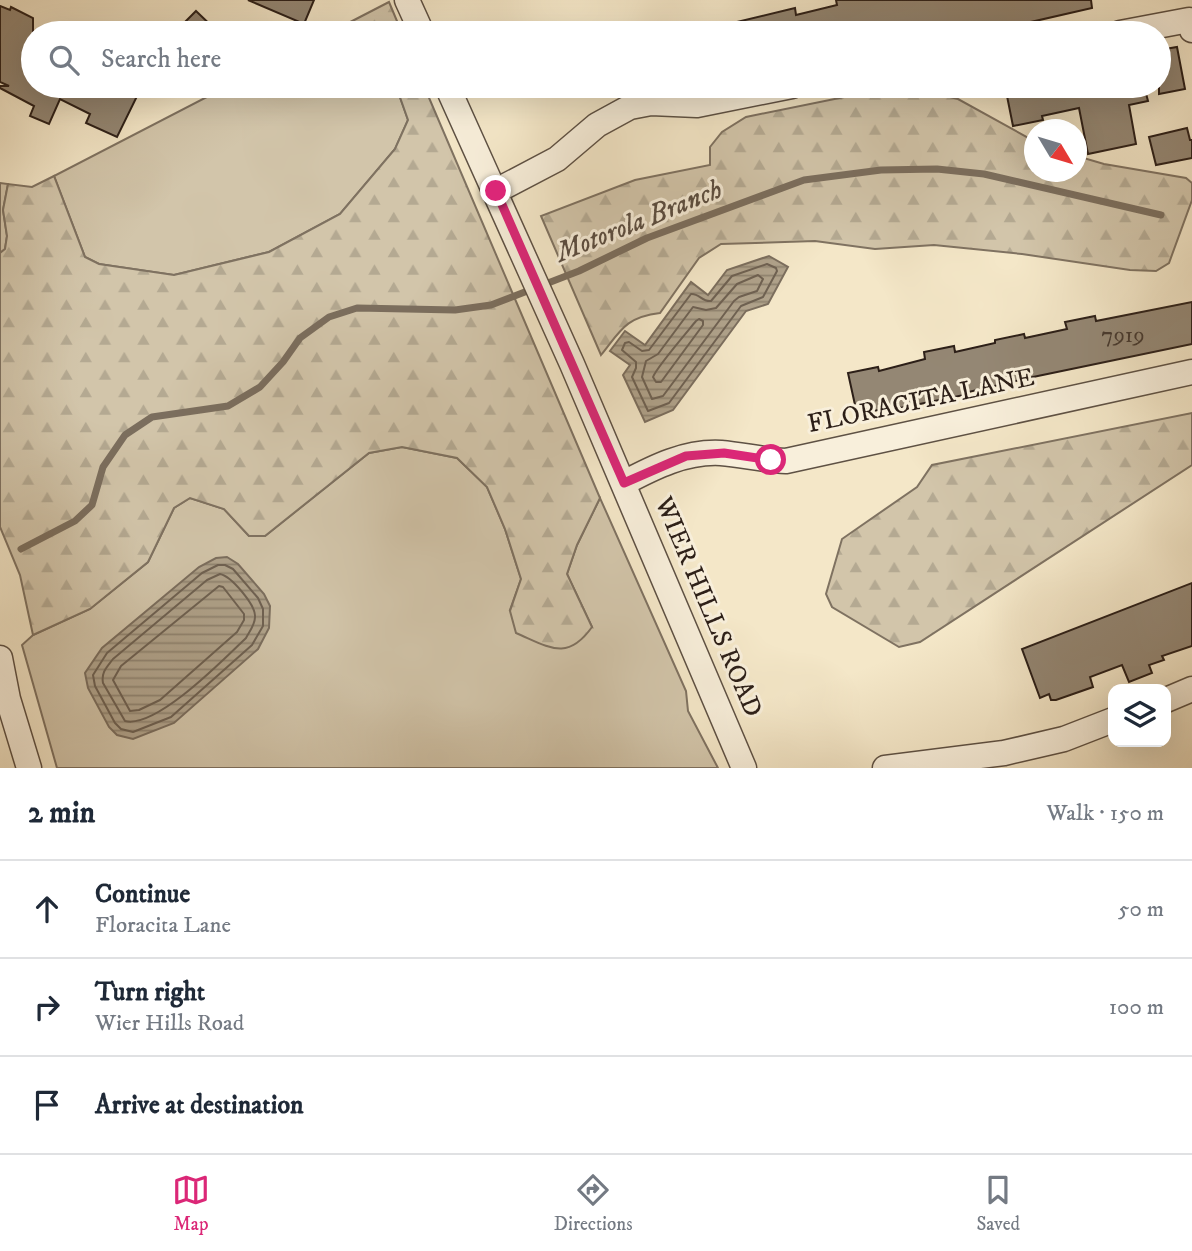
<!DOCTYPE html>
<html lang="en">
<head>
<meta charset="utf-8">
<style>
  :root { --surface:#fff; --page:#f6f6f7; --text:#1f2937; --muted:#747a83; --line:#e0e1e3; --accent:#db2777 }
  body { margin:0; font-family:"IM FELL DW Pica",serif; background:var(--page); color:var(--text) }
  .controls { position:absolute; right:21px; bottom:21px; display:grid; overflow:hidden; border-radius:14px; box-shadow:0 7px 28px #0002 }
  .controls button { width:63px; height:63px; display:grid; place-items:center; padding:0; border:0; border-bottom:2px solid var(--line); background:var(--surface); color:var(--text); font:35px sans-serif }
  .compass { position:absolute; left:1024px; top:119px; width:63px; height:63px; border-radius:50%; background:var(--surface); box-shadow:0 7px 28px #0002; rotate:128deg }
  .stop { position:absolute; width:21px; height:21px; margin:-16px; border:5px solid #db2777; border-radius:50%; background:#fff }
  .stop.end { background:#db2777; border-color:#fff; box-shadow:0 2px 7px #0008 }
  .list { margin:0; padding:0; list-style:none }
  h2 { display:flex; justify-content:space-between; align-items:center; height:91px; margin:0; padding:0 28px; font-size:30px }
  h2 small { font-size:23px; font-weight:400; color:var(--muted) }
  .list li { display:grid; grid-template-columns:46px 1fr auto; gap:21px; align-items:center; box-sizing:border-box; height:98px; padding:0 28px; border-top:2px solid var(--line) }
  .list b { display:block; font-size:26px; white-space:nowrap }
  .list p { margin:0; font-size:23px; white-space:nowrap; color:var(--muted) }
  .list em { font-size:23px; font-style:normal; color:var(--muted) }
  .icon { flex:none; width:38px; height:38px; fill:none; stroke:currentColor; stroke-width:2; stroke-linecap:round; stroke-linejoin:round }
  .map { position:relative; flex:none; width:1192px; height:768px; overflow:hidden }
  .search { position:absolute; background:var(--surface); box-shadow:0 7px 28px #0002; left:21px; right:21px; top:21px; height:77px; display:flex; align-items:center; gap:18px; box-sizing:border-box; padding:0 24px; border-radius:38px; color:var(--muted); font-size:26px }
  .sheet { height:385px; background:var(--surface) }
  nav { display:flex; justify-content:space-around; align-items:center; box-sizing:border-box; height:98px; border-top:2px solid var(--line); background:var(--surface); font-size:19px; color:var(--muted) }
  nav a { display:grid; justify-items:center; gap:4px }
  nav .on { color:var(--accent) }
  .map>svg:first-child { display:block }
  .grass { fill:#d2c5aa; stroke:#7f7261; stroke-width:2 }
  .forest { fill:url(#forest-firs); stroke:#7f7261; stroke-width:2 }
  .water { fill:url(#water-rules); stroke:#7b6e5e; stroke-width:2 }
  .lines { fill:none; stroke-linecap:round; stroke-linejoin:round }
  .shore { stroke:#6e6152; stroke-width:2 }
  .stream { stroke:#7b6e5e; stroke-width:7 }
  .building { fill:#948774; stroke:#2c1f18; stroke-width:2 }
  .minor-casing { stroke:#5e5144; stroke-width:27 }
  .minor { stroke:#f8efdb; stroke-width:24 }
  .route { stroke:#db2777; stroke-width:9 }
  .labels { text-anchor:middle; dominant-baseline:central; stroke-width:6; stroke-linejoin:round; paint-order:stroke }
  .number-label { font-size:23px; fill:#46392f }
  .street-label { font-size:26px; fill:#2c1f18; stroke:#f8efdb }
  .water-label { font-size:28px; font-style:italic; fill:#5a4d41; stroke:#f8efdb }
</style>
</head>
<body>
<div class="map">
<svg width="1192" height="768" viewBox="0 0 1192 768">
  <defs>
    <pattern id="forest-firs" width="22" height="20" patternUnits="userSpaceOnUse" patternTransform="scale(1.75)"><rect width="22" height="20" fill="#d2c5aa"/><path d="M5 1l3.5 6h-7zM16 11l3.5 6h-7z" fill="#b4a992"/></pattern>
    <pattern id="water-rules" width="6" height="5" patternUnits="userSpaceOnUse" patternTransform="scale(1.75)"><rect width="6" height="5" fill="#b0a38c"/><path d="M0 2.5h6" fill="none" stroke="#8f8471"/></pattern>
  </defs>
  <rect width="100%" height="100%" fill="#f4e7c8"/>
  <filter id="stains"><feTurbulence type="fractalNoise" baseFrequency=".00286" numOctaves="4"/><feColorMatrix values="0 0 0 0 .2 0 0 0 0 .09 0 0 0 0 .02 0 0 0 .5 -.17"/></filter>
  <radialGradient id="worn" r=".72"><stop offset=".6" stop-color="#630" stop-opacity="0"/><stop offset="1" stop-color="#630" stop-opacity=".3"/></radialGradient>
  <g class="grass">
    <polygon points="228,86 396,86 408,120 395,149 340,214 269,252 174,275 99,264 85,257 54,176"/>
    <polygon points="0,183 8,184 3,210 7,236 5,249 0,253"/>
    <polygon points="402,447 457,458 487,487 505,529 521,579 510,610 592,627 567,574 577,545 600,498 686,691 688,711 718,768 57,768 22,645 33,635 90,609 148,562 174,508 190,498 224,509 249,536 265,536 369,453"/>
  </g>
  <g class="forest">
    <polygon points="389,2 402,33 329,33"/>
    <path d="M396,86H424L600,498L577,545L567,574L592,627C567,662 549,647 516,633L510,611L521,579L505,529L487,487L457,458L402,447L369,453L265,536H249L224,509L190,498L174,508L148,562L90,609L33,635L20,575L0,527V253L5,249L7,236L3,210L8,184L32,187L54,176L85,257L99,264L174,275L269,252L340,214L395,149L408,120Z"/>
    <path d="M918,89L958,99L1034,141V172H1076L1077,156L1104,164L1186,178L1192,183V200L1169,263L1156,271L1130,270L1022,254L934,245L875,249L815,241L721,244L699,258L660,313C626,317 621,330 601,355L541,216L635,180L710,165V147L722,132L746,117L869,92Z"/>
    <polygon points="1192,413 1192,465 920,642 899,647 832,607 826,594 842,539 917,487 932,465"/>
  </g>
  <g class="water">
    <polygon points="769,256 788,267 768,304 746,311 673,410 645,422 623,375 630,365 610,351 625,331 645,345 691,282 708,295 727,270"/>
    <polygon points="227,557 238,564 264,594 270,606 269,628 258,649 174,723 133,739 117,735 109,727 88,688 85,673 102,648 199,567 216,558"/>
  </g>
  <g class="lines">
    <g class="shore">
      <path d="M767,264L776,268L777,271L763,297L741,306L669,403L648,411L632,377L636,368V362L622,350L625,343L629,342L642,351L649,350L691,294C699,293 702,302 711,301L732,276Z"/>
      <polygon points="758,275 763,279 757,291 739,297 734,301 663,396 652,399 642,377 646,361 658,354 693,307 706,310 716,308 737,284"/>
      <path d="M699,319L703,321V325L661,382H656L653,377C656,368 687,332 696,321Z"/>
      <polygon points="218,565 225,565 233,569 258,598 263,609 263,626 252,645 171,717 133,732 121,729 115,723 95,686 93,675 107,653 202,573"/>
      <path d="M220,574C231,576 256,605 255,617C255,625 249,632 246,638C223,660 156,729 125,721L103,683C101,672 107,667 113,659L207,580Z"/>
      <polygon points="219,586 223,587 244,614 244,620 237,632 160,700 139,710 130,711 113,680 121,666"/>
    </g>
    <polyline class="stream" points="21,549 75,521 92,505 103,467 125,435 152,417 228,406 260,387 283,362 300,338 329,317 357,308 455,310 491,305 579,271 647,238 804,180 881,170 937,169 984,174 1161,215"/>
  </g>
  <g class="building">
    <polygon points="248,0 314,0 304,24"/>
    <polygon points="836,0 1091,0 1092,8 1009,27 1009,29 994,32 992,25 953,32 952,25 919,33 918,28 893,33 721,33 720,26 795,8 796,15 837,5"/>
    <polygon points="0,6 10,10 11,7 33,18 33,86 142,86 117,137 86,123 90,114 60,99 49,124 30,116 34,106 0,88 0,86 9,86 0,82"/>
    <polygon points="196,11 219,33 174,33"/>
    <polygon points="1177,47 1185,89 1159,94 1159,50"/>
    <polygon points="1005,86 1144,86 1148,101 1129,105 1136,144 1088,154 1079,108 1042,116 1043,120 1013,126"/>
    <polygon points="1187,128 1190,140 1192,140 1192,158 1156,165 1149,137"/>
    <polygon points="1192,302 1192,344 1033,377 964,393 964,395 900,408 899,406 857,414 848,373 878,367 879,371 925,359 924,352 954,346 955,352 995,343 995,340 1024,334 1025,338 1067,329 1065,322 1095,316 1096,321"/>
    <polygon points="1192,583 1192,646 1162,656 1164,660 1149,665 1152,673 1129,682 1122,665 1090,677 1093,687 1056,700 1051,700 1049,694 1040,698 1022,649"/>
  </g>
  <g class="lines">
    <g class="minor-casing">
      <g id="minor">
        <polyline points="407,0 422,33"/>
        <polyline points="1120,33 1189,20 1192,30"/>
        <polyline points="447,86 572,364 744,768"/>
        <polyline points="496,191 557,159 597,125 630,107 651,103 697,105 792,86"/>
        <path d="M624,483C654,467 686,451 721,453C743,455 764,460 786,461L1192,372"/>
        <polyline points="0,658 8,699 29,768"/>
        <polyline points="1166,700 1192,689"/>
        <polyline points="885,768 1004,753 1064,739 1113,720"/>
      </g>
    </g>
    <use href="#minor" class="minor"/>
  </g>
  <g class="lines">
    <polyline class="route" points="496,191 624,483 686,456 724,453 771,460"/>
  </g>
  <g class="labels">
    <g class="number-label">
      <text x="1123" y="335">7919</text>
    </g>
    <g class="street-label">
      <text transform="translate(921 401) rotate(-12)">FLORACITA LANE</text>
      <text transform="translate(708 607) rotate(67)">WIER HILLS ROAD</text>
    </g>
    <g class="water-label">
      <text transform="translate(639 221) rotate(-22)">Motorola Branch</text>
    </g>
  </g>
  <rect width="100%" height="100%" filter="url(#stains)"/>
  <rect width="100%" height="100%" fill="url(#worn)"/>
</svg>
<div class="controls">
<button><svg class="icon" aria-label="layers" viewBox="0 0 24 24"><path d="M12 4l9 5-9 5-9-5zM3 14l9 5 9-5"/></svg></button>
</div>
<svg class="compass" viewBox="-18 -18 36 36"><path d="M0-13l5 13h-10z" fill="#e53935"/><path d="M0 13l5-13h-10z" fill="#747a83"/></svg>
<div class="stop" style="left:771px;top:460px"></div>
<div class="stop end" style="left:496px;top:191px"></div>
<div class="search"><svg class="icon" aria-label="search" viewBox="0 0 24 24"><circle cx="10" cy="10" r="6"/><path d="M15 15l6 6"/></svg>Search here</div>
</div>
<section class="sheet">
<h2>2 min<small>Walk · 150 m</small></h2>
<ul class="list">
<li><svg class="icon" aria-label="ahead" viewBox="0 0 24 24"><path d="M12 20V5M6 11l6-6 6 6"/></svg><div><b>Continue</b><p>Floracita Lane</p></div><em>50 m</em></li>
<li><svg class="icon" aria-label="right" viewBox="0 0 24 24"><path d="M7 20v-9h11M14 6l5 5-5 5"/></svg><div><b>Turn right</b><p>Wier Hills Road</p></div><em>100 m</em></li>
<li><svg class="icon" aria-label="arrive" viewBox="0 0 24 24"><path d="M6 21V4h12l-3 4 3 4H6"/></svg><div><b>Arrive at destination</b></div></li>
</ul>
</section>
<nav>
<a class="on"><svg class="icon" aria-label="map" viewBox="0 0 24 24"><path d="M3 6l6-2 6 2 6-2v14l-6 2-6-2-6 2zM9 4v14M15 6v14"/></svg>Map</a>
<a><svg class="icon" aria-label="directions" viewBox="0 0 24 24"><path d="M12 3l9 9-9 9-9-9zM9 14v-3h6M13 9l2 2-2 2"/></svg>Directions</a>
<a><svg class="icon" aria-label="saved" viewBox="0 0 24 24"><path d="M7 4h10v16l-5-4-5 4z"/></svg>Saved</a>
</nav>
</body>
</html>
